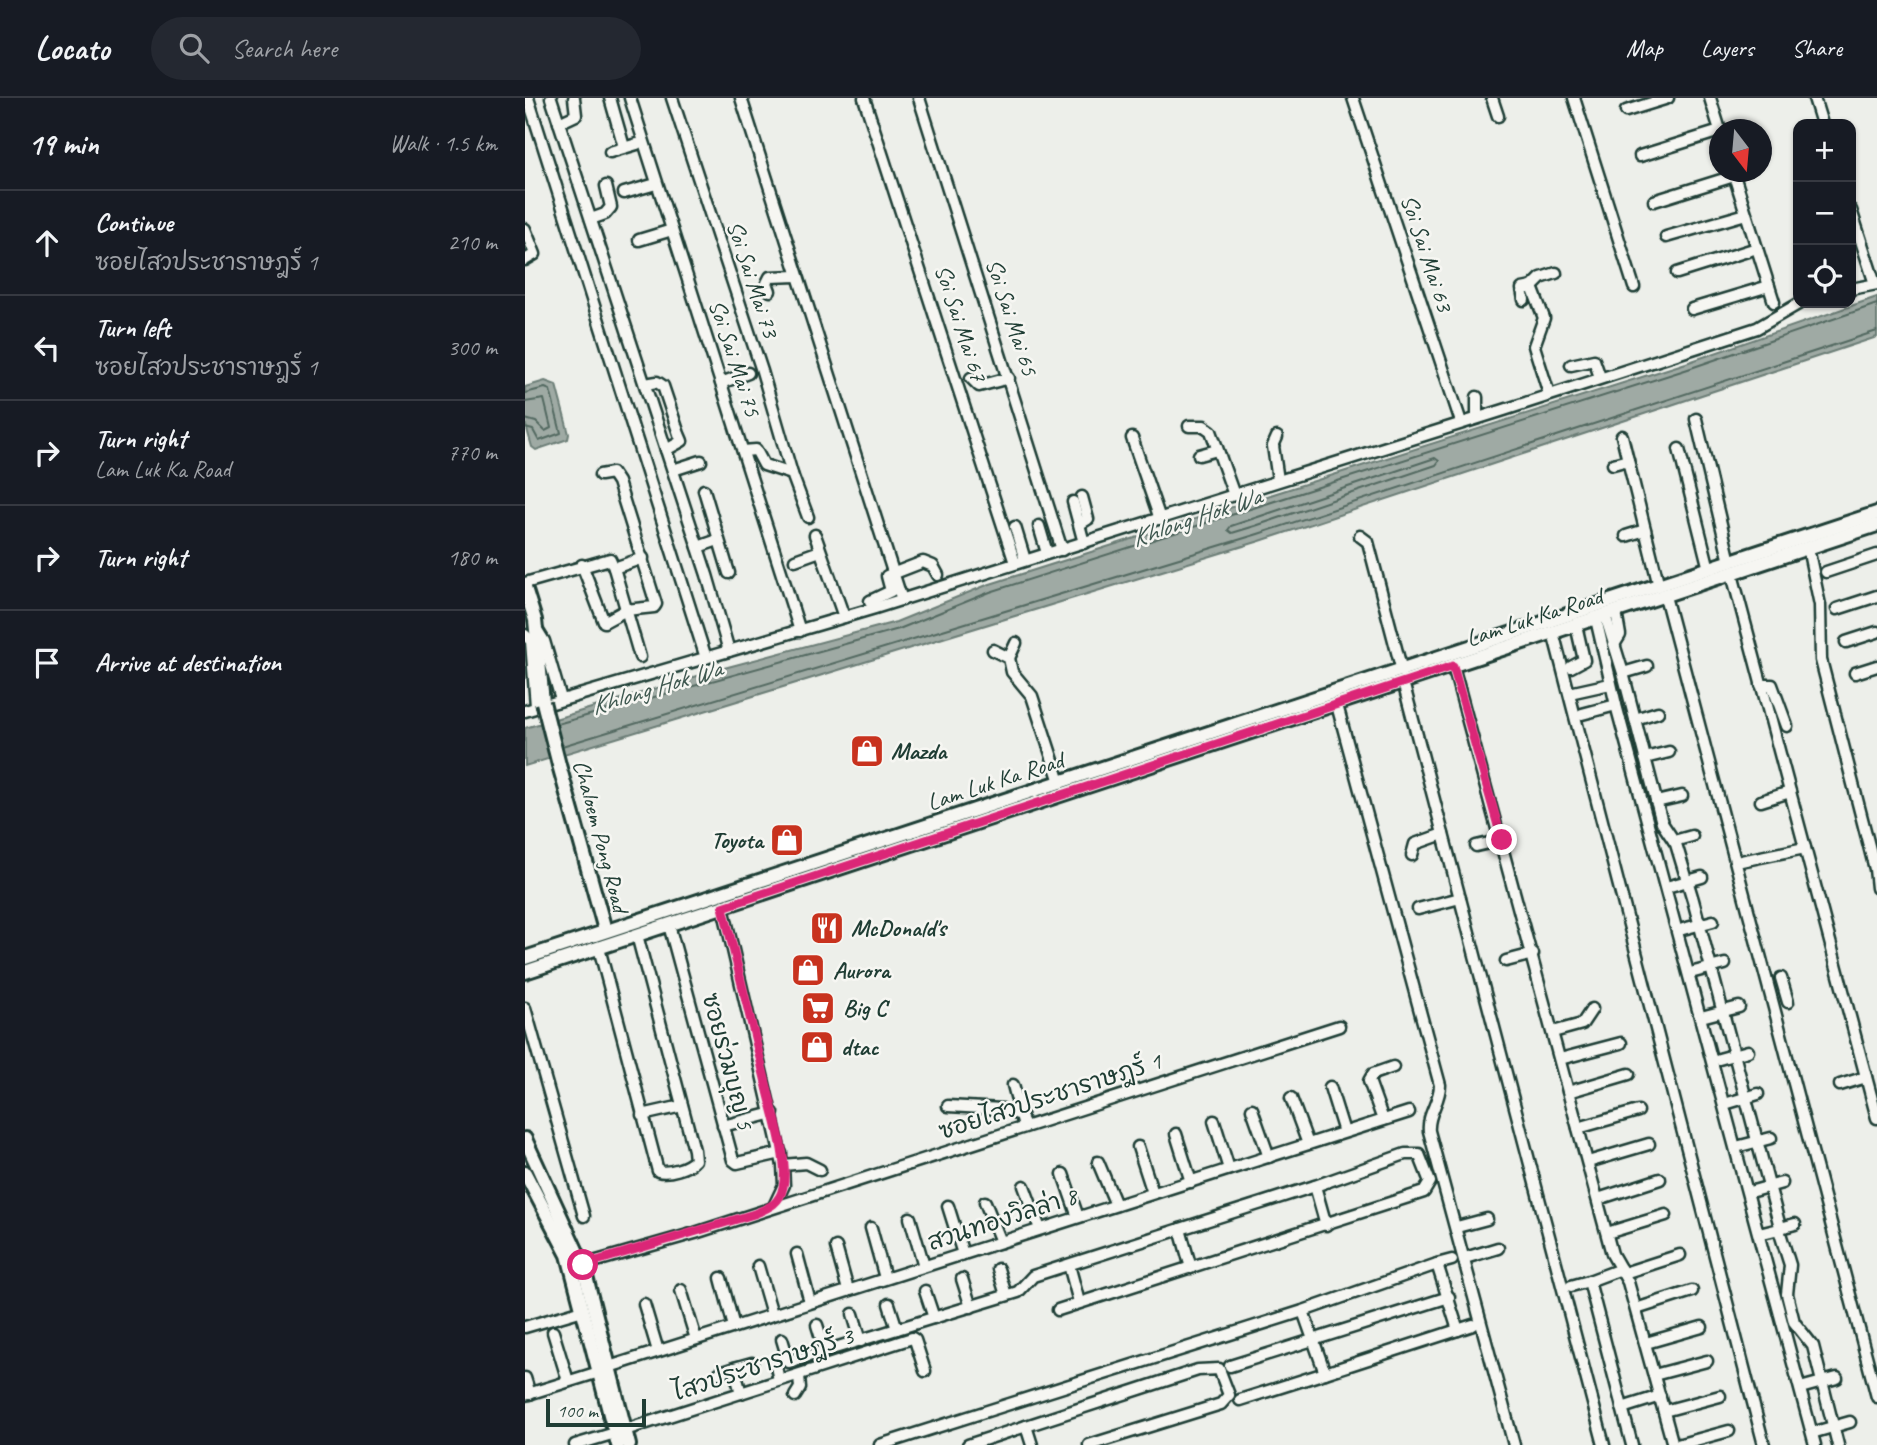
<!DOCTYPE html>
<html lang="en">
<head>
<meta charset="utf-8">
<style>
  :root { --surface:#171b24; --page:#242831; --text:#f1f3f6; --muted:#9ea1a6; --line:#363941 }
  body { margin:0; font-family:Caveat,"Playpen Sans Thai",sans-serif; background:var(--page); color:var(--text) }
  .controls { position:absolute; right:21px; top:21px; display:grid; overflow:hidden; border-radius:14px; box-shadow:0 2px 5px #0004 }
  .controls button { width:63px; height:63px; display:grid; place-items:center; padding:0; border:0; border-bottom:2px solid var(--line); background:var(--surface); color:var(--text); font:35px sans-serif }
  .compass { position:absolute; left:1184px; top:21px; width:63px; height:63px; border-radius:50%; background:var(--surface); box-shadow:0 2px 5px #0004; rotate:164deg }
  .scale { position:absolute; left:21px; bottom:18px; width:100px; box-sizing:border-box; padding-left:7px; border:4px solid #1f3d34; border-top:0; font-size:19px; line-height:24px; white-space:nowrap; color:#1f3d34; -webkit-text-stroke:5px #f6f6f2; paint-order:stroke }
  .stop { position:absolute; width:21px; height:21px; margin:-16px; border:5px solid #db2777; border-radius:50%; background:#fff }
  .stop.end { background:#db2777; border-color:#fff; box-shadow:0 2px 7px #0008 }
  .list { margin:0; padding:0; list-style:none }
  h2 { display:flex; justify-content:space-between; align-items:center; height:91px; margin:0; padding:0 28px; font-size:30px }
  h2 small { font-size:23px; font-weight:400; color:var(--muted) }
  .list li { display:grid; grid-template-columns:46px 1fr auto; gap:21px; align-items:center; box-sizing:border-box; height:105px; padding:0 28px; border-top:2px solid var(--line) }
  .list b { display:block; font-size:26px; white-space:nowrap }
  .list p { margin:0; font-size:23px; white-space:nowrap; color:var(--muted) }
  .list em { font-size:23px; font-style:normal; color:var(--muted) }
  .icon { flex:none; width:38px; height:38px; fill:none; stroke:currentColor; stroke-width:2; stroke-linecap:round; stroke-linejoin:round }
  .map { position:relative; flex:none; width:1352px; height:1347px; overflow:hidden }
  header { display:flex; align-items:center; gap:42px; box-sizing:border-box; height:98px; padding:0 35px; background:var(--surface); border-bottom:2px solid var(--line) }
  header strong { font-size:33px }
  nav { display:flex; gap:38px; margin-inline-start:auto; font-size:24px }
  .search { width:490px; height:63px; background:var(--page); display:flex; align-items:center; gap:18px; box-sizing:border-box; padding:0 24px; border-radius:38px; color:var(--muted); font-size:26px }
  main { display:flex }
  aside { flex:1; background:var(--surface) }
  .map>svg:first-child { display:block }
  .water { fill:#9faaa4; stroke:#6c7e77; stroke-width:2 }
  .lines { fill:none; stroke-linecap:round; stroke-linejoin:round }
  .shore { stroke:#526961; stroke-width:2 }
  .minor-casing { stroke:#1f3d34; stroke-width:15 }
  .major-casing { stroke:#1f3d34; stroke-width:18 }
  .minor { stroke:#f6f6f2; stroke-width:10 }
  .major { stroke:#f6f6f2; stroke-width:12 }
  .major-bridge-casing { stroke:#1f3d34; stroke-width:18; stroke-linecap:butt }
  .major-bridge { stroke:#f6f6f2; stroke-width:12 }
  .route { stroke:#db2777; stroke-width:9 }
  .labels { text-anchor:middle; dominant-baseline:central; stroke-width:5; stroke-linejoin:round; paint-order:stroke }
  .street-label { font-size:24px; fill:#1f3d34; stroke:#f6f6f2 }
  .poi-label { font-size:24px; font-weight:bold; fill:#1f3d34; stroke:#f6f6f2; text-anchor:start }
  .water-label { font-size:26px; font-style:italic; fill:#3f5850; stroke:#f6f6f2 }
</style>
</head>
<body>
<header>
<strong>Locato</strong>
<div class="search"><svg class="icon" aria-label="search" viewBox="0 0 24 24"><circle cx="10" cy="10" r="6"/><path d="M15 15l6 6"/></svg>Search here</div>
<nav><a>Map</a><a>Layers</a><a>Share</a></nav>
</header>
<main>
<aside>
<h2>19 min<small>Walk · 1.5 km</small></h2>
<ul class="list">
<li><svg class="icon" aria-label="ahead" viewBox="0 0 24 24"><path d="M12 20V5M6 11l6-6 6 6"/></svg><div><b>Continue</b><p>ซอยไสวประชาราษฎร์ 1</p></div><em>210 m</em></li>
<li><svg class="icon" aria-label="left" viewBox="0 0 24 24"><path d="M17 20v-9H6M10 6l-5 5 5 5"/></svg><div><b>Turn left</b><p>ซอยไสวประชาราษฎร์ 1</p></div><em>300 m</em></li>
<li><svg class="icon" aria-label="right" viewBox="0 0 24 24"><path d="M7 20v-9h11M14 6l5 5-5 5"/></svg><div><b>Turn right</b><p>Lam Luk Ka Road</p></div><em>770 m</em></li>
<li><svg class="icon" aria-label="right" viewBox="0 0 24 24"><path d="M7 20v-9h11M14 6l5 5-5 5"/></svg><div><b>Turn right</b></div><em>180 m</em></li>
<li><svg class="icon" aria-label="arrive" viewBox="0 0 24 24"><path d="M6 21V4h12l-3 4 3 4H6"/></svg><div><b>Arrive at destination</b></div></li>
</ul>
</aside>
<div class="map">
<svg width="1352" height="1347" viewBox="0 0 1352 1347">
  <rect width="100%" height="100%" fill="#edefea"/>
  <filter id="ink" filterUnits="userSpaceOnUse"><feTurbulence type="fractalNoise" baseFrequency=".0143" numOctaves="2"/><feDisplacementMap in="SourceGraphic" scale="14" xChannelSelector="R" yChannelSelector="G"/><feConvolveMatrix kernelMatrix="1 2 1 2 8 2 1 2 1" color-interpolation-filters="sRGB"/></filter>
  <g filter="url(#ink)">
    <g class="water">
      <polygon points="1352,199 1352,239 735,443 0,668 0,630 199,570 371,524 462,487 1161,265"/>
      <polygon points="20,283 31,287 44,336 43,341 11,352 7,349 0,324 0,289"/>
    </g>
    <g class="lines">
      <g class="shore">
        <polyline points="0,295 20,290 25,292 36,335 14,343 8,332 0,330"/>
        <polyline points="0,304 19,301 26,330 20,333 11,324 0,321"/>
        <polygon points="910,360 914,363 911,367 730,428 707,435 703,432 706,428"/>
        <polyline points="32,626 374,531 465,494 1163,271 1352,206"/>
        <polyline points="37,648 733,436 1352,233"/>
      </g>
      <g class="minor-casing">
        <g id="minor">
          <polyline points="3,0 181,560"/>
          <polyline points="26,0 182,477 204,553"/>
          <polyline points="85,0 99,49"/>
          <polyline points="105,0 275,533"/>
          <polyline points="147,0 237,273 267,376"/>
          <polyline points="216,0 377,502"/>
          <polyline points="339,0 490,465"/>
          <polyline points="394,0 537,452"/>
          <polyline points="828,0 936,324"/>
          <polyline points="967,0 973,18"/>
          <polyline points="1049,0 1109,189"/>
          <polyline points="1185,0 1195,32"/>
          <polyline points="1289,0 1297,26"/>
          <polyline points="1101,13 1143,0"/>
          <polyline points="34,25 51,17 49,0"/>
          <polyline points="85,54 112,46"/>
          <polyline points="1115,58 1195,33"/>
          <polyline points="1208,74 1249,204"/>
          <polyline points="99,95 131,86"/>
          <polyline points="1129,103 1209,78"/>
          <polyline points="1326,112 1350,186"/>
          <polyline points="66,121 80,116 86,109 81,88"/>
          <polyline points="0,131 10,156 0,162"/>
          <polyline points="1141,139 1221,116"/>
          <polyline points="114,142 147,132"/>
          <polyline points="1152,175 1232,150"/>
          <polyline points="1007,189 1016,180 1031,175"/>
          <polyline points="1326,191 1352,186"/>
          <polyline points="245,193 242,185 245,179 272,178"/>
          <polyline points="999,202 997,191 1007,189 1019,220 1009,248 1024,296"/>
          <polyline points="1167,211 1244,188"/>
          <polyline points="1046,267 1069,262 1075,279"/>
          <polyline points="446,280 454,288 484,280"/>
          <polyline points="196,285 223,275"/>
          <polyline points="120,286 132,284 138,288 154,336 157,343 141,352"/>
          <polyline points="952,320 952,299"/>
          <polyline points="1171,321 1205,464"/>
          <polyline points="664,328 679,328 686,333 709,397"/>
          <polyline points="1097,338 1134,488"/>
          <polyline points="752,339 748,348 753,382"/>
          <polyline points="607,340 635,421"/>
          <polyline points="1154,351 1184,471"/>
          <polyline points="218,353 231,352 239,367 267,376 283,419"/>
          <polyline points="674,357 692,352"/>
          <polyline points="1088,366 1103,362"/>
          <polyline points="148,372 176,363"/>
          <polyline points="179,392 204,475"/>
          <polyline points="548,404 559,445"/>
          <polyline points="555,426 563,421 557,399"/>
          <polyline points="514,428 522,455"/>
          <polyline points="490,429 500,462"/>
          <polyline points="290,437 319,519"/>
          <polyline points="835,438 843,444 877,573"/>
          <polyline points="1101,438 1120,432"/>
          <polyline points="173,449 193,442"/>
          <polyline points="1283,450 1295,507 1296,562 1350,771 1352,790"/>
          <polyline points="270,462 295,453"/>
          <polyline points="57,467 79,524 101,512 129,509 131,506 93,384 87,375 75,377"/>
          <polyline points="89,470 115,559"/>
          <polyline points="1301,474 1352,457"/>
          <polyline points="1207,476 1352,1020"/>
          <polyline points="0,485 85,461 89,470 118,460"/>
          <polyline points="1140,498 1352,1299"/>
          <polyline points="345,503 366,493 362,478 398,464 408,468 413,477"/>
          <polyline points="1312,511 1352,498"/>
          <polyline points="1080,517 1098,575 1137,725 1151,746 1168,802 1254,1125"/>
          <polyline points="1071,521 1091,607 1290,1347"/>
          <polyline points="11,530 19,543 36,601"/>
          <polyline points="1028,534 1239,1347"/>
          <polyline points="0,537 6,543 11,608"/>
          <polyline points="1321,544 1352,534"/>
          <polyline points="1090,545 1095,537 1091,514"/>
          <polyline points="468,552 484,560 487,574 507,598 535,684"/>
          <polyline points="484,560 491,545"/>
          <polyline points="928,568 1087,1156 1103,1184 1148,1347"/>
          <polyline points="1046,569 1059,562 1051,527"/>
          <polyline points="1098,575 1122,568"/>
          <polyline points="1330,575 1352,568"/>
          <polyline points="878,584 1079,1347"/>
          <polyline points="1236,587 1247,587 1262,628"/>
          <polyline points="1049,594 1085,586"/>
          <path d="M812,607L915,987C915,1004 902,1016 904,1033L989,1347"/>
          <polyline points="0,613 350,510 979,312 1232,230 1275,205"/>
          <polyline points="1057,616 1091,607"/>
          <polyline points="1110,621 1133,614"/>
          <polyline points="1120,660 1144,654"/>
          <polyline points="1236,703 1265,694"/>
          <polyline points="1131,704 1157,698"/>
          <polyline points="1149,743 1167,738"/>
          <polyline points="951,748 977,742"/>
          <polyline points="887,757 890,746 918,736"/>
          <polyline points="1216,763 1280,750"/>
          <polyline points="1145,788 1177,779"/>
          <polyline points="198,809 258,1067 259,1087 249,1108"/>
          <polyline points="893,811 935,800"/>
          <polyline points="144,827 208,1062 212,1065 256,1055"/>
          <polyline points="1158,831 1188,823"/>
          <path d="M74,850L133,1073C143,1076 163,1070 170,1062L169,1052L112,837"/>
          <polyline points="981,863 1008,856"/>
          <polyline points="1169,874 1200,866"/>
          <polyline points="1256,880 1263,904"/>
          <polyline points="0,910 59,1118"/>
          <polyline points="1180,918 1214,909"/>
          <polyline points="1028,934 1057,926 1067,911"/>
          <polyline points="1035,961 1096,945"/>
          <polyline points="1194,961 1223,953"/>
          <polyline points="488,987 496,1017"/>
          <polyline points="1315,987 1341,979"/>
          <polyline points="805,989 819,1034"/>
          <polyline points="1043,994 1104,976"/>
          <polyline points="766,1000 783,1046"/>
          <polyline points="1203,1005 1233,996"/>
          <polyline points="423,1008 477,1011 496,1017 499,1028"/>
          <polyline points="727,1011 744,1059"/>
          <polyline points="117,1017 157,1008"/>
          <polyline points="858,1022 844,983 848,976 868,969"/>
          <polyline points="689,1023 704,1071"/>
          <polyline points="198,1028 248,1015"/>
          <polyline points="1053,1030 1113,1013"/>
          <polyline points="651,1036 666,1084"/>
          <polyline points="1215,1048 1246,1040"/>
          <polyline points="613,1049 628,1095"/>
          <polyline points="573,1064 591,1107"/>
          <polyline points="1063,1064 1124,1046"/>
          <polyline points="258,1067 281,1065 295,1072"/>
          <polyline points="538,1076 553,1119"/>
          <polyline points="499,1088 515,1131"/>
          <polyline points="790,1088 801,1127"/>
          <polyline points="1228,1093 1257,1085"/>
          <polyline points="1073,1101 1135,1081"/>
          <polyline points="460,1104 476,1144"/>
          <polyline points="423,1108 438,1156"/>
          <polyline points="385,1120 399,1168"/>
          <polyline points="932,1129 962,1121"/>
          <polyline points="1259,1129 1270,1126"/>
          <polyline points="346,1130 360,1180"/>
          <polyline points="655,1131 666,1170"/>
          <polyline points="1082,1135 1141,1117"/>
          <polyline points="1238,1135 1250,1132"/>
          <polyline points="1255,1135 1265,1167 1262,1196 1269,1224 1288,1248 1313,1347"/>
          <polyline points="311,1149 323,1192"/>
          <polyline points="272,1156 285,1204"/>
          <polyline points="940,1160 973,1150"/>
          <polyline points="912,1166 927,1162"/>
          <polyline points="544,1167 554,1204"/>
          <polyline points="54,1168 170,1135 814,928"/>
          <polyline points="233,1168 247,1216"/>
          <polyline points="473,1171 481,1197"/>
          <polyline points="1096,1171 1064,1183 1107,1347"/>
          <polyline points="1099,1175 1155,1157"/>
          <polyline points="196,1180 209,1229"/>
          <polyline points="437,1181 446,1209"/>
          <polyline points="1046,1188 1064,1183"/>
          <polyline points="156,1192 171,1241"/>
          <polyline points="400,1193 409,1220"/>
          <polyline points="119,1206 133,1253"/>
          <polyline points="364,1206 372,1231"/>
          <polyline points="1111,1211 1167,1193"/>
          <polyline points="778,1213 800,1275 948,1227"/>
          <polyline points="328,1216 336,1243"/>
          <polyline points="292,1227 300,1253"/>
          <polyline points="0,1229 58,1212"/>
          <polyline points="28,1234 43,1283"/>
          <polyline points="1121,1245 1177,1229"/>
          <polyline points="263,1261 264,1264 493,1194 508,1178 790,1088 880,1056 894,1056 905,1084 899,1094 533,1212"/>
          <polyline points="705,1268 924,1199"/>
          <polyline points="84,1269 884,1014"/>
          <polyline points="209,1270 227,1265"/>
          <polyline points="194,1275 209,1270 216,1295"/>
          <polyline points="1129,1277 1182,1263"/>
          <polyline points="0,1280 5,1296"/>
          <polyline points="254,1282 250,1264 263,1261 257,1241"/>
          <polyline points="1279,1289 1312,1280"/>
          <polyline points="0,1297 74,1274"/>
          <polyline points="270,1298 275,1290 274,1277"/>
          <polyline points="715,1302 800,1275"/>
          <polyline points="1097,1310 1135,1298"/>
          <polyline points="1139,1313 1195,1298"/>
          <polyline points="501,1328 507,1347"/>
          <polyline points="100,1332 387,1240 390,1242 400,1273"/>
          <polyline points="1290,1334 1325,1324"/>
          <polyline points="50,1347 90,1335"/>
          <polyline points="355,1347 778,1213 912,1166 933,1232"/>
          <polyline points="443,1347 673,1272 694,1271 704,1297 696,1306 564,1347"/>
          <polyline points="1152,1347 1204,1333"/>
        </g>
      </g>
      <g class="major-casing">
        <g id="major">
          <polyline points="0,490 10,522 18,604"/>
          <polyline points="34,667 80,832"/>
          <polyline points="0,860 1352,415"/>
          <polyline points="0,874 1352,427"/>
          <polyline points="0,1041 58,1167 104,1347"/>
          <polyline points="0,1075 43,1157 93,1347"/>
        </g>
      </g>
      <use href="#minor" class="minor"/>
      <use href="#major" class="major"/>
      <g class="major-bridge-casing">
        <polyline id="major-bridge" points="18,604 34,667"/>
      </g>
      <use href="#major-bridge" class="major-bridge"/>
    </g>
  </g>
  <g class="lines" filter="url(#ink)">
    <path class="route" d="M58,1167L229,1116C243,1110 255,1106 258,1089C264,1064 249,1018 243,993C228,932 213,870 198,809L928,568L977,742"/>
  </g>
  <defs>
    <g id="shop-square" transform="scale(1.75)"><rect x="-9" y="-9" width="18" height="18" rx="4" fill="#c8321e" stroke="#f6f6f2"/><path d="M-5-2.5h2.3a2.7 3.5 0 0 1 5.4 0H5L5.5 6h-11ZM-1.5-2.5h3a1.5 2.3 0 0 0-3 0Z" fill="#fff"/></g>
    <g id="restaurant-square" transform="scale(1.75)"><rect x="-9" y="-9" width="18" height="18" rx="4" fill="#c8321e" stroke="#f6f6f2"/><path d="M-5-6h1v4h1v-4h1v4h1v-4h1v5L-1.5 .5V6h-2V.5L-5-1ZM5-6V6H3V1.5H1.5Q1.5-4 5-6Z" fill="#fff"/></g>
    <g id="supermarket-square" transform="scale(1.75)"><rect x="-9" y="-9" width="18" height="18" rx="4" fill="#c8321e" stroke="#f6f6f2"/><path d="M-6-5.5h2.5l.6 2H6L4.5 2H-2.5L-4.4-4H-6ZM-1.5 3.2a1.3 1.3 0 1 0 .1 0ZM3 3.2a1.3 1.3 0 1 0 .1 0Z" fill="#fff"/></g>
  </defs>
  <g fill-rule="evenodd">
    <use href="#shop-square" x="342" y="653"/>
    <use href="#shop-square" x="262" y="742"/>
    <use href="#restaurant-square" x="302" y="830"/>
    <use href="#shop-square" x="283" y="872"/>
    <use href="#supermarket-square" x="293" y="910"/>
    <use href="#shop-square" x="292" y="949"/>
  </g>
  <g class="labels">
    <g class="street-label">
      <text transform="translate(902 155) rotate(72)">Soi Sai Mai 63</text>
      <text transform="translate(228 181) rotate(72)">Soi Sai Mai 73</text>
      <text transform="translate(487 219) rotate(72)">Soi Sai Mai 65</text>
      <text transform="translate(436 225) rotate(72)">Soi Sai Mai 67</text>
      <text transform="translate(210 260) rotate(72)">Soi Sai Mai 75</text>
      <text transform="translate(1009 519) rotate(-18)">Lam Luk Ka Road</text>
      <text transform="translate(470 683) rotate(-18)">Lam Luk Ka Road</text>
      <text transform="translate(76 738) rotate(75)">Chaloem Pong Road</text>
      <text transform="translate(203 963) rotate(75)">ซอยร่วมบุญ 5</text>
      <text transform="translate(525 998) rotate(-18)">ซอยไสวประชาราษฎร์ 1</text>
      <text transform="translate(477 1121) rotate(-18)">สวนทองวิลล่า 8</text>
      <text transform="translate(238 1266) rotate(-18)">ไสวประชาราษฎร์ 3</text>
    </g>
    <g class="poi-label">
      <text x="366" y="653">Mazda</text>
      <text x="238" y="742" text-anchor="end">Toyota</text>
      <text x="326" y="830">McDonald's</text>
      <text x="308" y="872">Aurora</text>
      <text x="318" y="910">Big C</text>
      <text x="316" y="949">dtac</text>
    </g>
    <g class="water-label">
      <text transform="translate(671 419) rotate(-19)">Khlong Hok Wa</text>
      <text transform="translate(131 589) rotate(-17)">Khlong Hok Wa</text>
    </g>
  </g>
</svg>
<div class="controls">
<button>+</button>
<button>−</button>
<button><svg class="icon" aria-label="locate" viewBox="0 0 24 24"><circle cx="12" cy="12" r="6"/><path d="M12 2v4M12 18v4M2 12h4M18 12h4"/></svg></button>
</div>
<svg class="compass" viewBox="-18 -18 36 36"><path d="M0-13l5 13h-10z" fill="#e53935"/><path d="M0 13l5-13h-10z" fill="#9ea1a6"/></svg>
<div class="scale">100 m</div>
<div class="stop" style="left:58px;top:1167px"></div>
<div class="stop end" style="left:977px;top:742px"></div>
</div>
</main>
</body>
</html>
